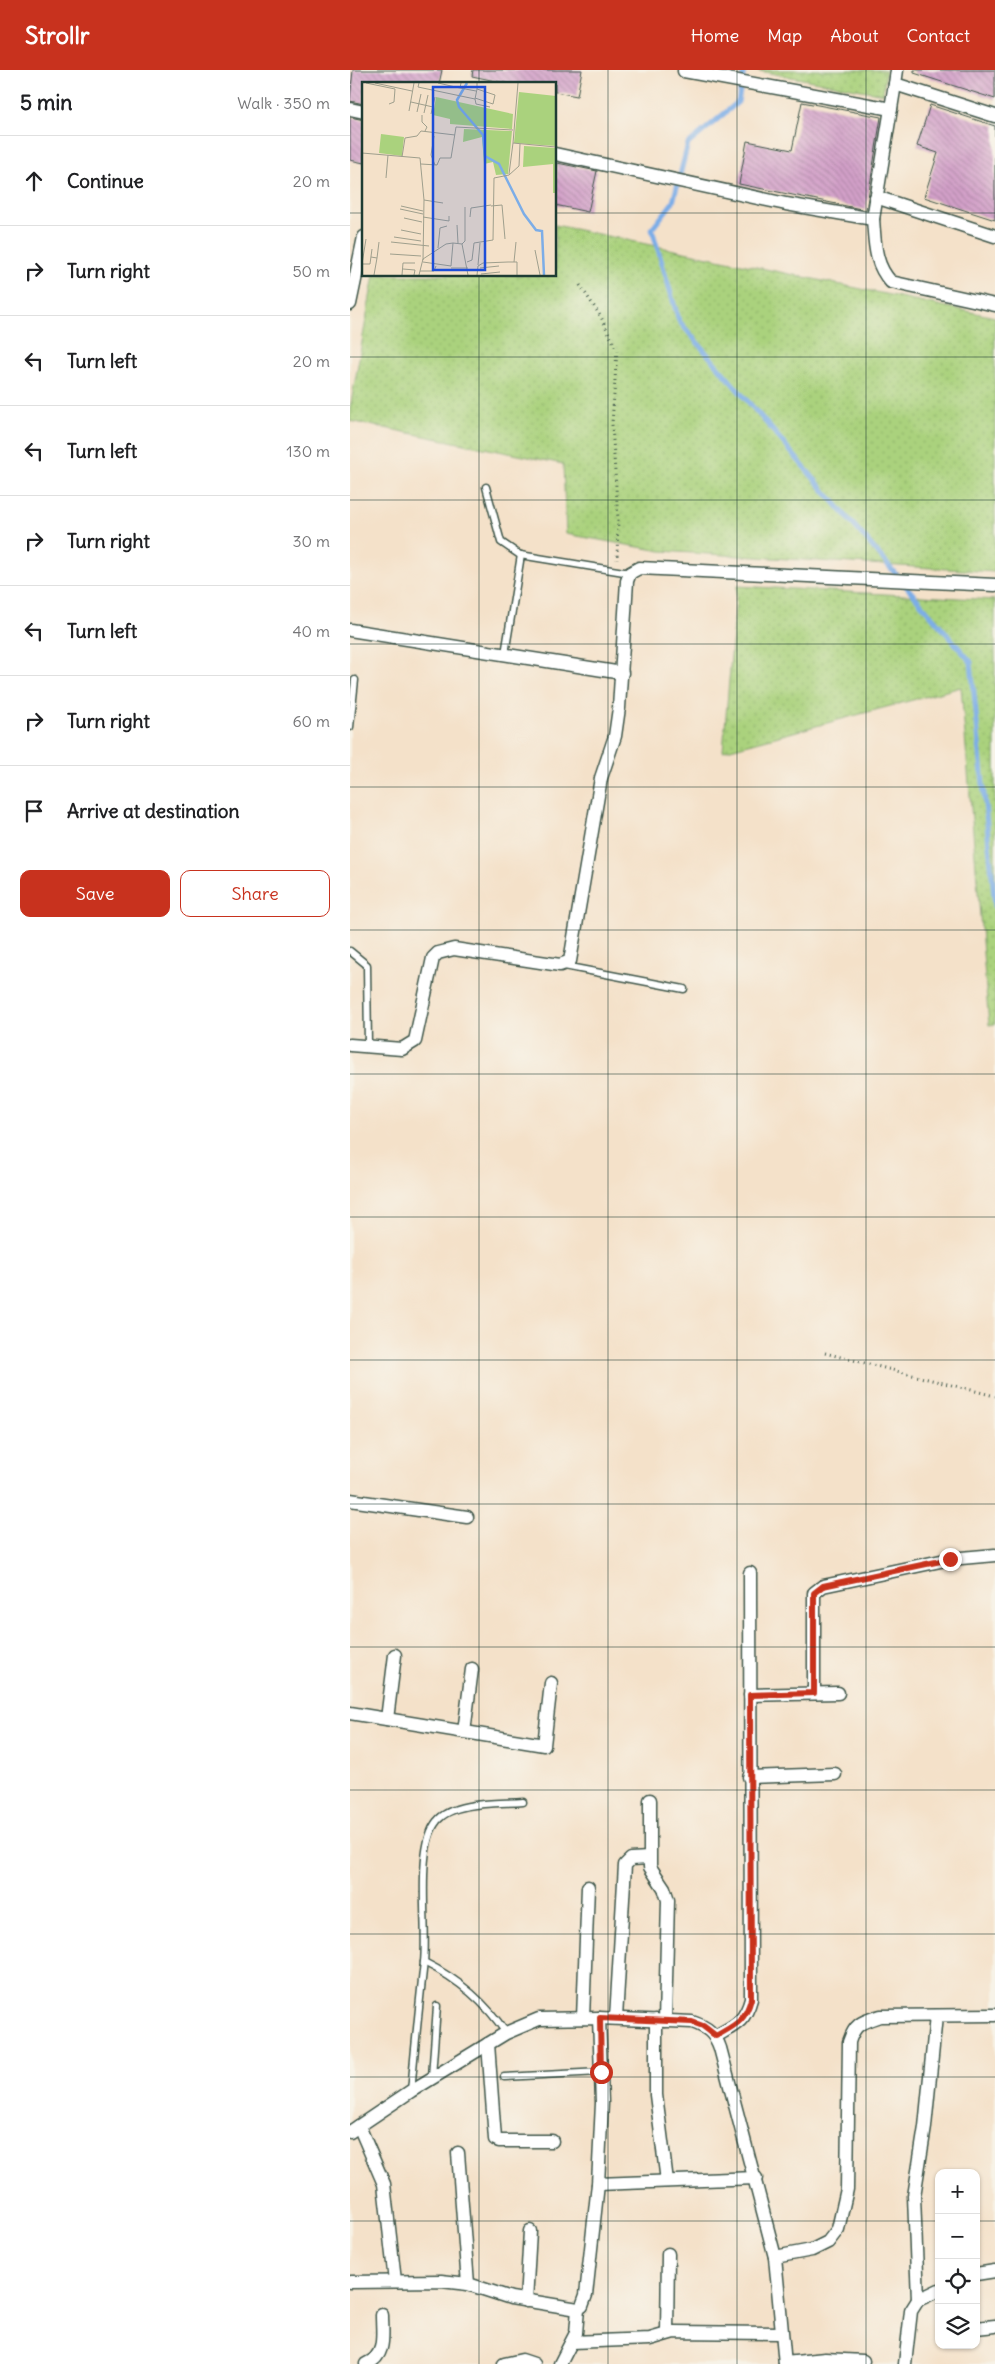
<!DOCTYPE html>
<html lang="en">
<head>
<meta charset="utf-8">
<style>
  :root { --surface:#fff; --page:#f2f2f2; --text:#202124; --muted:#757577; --line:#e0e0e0; --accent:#c8321e }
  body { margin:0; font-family:Delius,sans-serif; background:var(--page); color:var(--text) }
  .controls { position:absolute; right:15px; bottom:15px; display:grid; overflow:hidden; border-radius:10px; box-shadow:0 1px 4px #0004 }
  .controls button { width:45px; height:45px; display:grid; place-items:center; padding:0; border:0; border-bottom:1px solid var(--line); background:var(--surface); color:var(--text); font:25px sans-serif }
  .stop { position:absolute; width:15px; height:15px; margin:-11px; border:4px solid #c8321e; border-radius:50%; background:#fff }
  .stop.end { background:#c8321e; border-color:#fff; box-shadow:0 1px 5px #0008 }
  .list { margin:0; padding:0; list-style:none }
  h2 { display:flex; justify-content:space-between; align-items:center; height:65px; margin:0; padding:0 20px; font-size:21px }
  h2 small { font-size:16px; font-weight:400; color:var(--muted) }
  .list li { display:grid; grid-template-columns:32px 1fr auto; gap:15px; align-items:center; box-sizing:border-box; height:90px; padding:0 20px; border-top:1px solid var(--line) }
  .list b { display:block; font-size:19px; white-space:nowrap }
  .list em { font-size:16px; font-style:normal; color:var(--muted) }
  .actions { display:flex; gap:10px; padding:15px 20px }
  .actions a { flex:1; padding:11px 0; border:1px solid var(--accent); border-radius:10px; text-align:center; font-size:18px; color:var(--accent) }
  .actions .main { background:var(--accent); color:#fff }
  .icon { flex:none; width:28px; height:28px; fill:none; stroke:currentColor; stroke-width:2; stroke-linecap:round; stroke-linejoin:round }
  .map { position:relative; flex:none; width:645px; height:2294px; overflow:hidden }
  header { display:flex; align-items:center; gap:30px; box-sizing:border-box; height:70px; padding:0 25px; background:var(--accent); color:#fff }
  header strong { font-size:24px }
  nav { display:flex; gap:28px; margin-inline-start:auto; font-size:18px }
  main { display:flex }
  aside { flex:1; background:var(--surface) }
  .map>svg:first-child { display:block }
  .grass { fill:url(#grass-dots); stroke:#648858 }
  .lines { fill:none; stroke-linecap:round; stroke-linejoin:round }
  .stream { stroke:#7cade7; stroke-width:5 }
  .building { fill:url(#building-back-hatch) }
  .lane-casing { stroke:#3f564a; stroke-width:9 }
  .street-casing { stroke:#3f564a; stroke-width:15 }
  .path { stroke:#3f564a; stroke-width:3; stroke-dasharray:1 4; stroke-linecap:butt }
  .lane { stroke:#fff; stroke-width:6 }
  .street { stroke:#fff; stroke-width:12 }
  .route { stroke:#c8321e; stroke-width:6 }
  .grid { fill:none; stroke:#1f3d34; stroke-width:1; stroke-opacity:0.55 }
  .inset-river { fill:none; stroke:#7cade7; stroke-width:2.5 }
  .inset-road { fill:none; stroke:#9f9f8d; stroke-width:1 }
  .view { fill:#1d4ed8; fill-opacity:0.15; stroke:#1d4ed8; stroke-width:2.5 }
  .inset-edge { fill:none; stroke:#1f3d34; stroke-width:2.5 }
</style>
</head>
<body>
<header>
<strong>Strollr</strong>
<nav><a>Home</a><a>Map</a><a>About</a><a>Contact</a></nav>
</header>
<main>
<aside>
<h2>5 min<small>Walk · 350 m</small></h2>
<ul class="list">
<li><svg class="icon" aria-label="ahead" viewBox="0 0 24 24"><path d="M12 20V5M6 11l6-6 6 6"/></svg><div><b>Continue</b></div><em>20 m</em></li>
<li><svg class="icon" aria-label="right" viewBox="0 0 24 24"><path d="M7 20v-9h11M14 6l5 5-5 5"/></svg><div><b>Turn right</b></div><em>50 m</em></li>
<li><svg class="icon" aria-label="left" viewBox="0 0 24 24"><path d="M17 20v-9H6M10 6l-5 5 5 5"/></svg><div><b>Turn left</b></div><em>20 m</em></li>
<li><svg class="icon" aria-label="left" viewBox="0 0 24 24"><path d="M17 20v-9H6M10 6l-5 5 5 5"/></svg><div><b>Turn left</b></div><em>130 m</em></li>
<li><svg class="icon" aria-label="right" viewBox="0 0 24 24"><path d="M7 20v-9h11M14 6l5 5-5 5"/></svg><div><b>Turn right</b></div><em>30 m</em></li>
<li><svg class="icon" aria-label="left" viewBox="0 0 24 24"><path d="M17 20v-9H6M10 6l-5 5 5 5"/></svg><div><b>Turn left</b></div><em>40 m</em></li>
<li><svg class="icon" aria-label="right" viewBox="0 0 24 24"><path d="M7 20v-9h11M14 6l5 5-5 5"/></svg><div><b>Turn right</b></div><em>60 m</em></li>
<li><svg class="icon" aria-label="arrive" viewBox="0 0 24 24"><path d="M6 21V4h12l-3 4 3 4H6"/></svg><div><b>Arrive at destination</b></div></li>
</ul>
<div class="actions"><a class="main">Save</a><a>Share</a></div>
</aside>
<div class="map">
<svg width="645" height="2294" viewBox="0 0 645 2294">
  <defs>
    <pattern id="grass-dots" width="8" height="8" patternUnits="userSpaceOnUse" patternTransform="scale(1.25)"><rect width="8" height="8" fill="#aad27d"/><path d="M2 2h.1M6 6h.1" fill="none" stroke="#92b56d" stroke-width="1.8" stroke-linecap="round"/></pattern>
    <pattern id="building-back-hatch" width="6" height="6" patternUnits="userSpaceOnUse" patternTransform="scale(1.25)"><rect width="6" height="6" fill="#d3a0c9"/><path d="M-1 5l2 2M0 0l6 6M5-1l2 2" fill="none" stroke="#ab84a4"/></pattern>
  </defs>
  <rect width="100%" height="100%" fill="#f7f3e8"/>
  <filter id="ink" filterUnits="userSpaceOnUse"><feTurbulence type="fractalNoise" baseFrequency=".02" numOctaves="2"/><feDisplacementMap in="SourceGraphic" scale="10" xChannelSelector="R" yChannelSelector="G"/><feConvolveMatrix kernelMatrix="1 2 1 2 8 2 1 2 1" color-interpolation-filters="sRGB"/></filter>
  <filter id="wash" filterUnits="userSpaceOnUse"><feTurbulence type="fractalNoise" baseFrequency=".0096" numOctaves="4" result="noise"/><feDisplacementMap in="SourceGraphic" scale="20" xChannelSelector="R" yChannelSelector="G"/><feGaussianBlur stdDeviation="1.12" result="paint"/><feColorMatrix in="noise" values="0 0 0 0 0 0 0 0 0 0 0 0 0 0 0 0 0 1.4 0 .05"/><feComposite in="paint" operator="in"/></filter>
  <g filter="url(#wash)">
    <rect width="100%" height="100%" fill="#f4e1c9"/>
    <g class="grass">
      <polygon points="404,0 536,0 533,24"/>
      <polygon points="205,155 645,247 645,502 311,481 216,464 213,394 0,351 0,339 24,205 205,205"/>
      <polygon points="387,516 645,530 645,954 639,955 611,617 373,681"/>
    </g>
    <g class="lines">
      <polyline class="stream" points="394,0 388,32 338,74 323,132 302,159 329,251 621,592 645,836"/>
    </g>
    <g id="blocks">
      <g class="building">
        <polygon points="3,0 92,0 89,14 14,14 14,34 0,31"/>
        <polygon points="123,0 232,0 227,26 205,22 205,14 160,14 122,6"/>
        <polygon points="564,0 645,0 645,29 564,3"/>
        <polygon points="452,32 531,47 516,140 389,114 397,71 442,80"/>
        <polygon points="580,35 645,56 645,150 574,127 588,83 567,76"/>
        <polygon points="0,47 14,50 14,93 0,90"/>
        <polygon points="207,93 247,101 238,142 205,135"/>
      </g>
    </g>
  </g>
  <g filter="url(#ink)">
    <use href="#blocks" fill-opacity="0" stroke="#3f564a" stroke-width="1"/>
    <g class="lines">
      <g class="lane-casing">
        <g id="lane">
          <polyline points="136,417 151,472 170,485 280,503"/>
          <polyline points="155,584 171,485"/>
          <polyline points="0,657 5,610"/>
          <polyline points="0,881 17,895 18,976"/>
          <polyline points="214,896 334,919"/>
          <path d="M74,1892C108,1909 135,1931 156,1963"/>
          <polyline points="82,2007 87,1936"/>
          <polyline points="154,2007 251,2002"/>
          <path d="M61,2021C65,1978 69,1935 74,1892C78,1857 65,1777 87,1751C103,1731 149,1734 173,1732"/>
        </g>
      </g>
      <g class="street-casing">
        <g id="street">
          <polyline points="547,0 545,14 645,46"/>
          <polyline points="334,1 541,39"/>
          <polyline points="0,39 14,42"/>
          <polyline points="205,84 436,134 523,149 545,14"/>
          <polyline points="526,127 645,166"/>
          <path d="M523,149C525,172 524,194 541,212L645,235"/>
          <polyline points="0,234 14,167"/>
          <polyline points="0,560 272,603"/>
          <polyline points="0,975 52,979 65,971 83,888 88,883 104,879 210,895 220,891 251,708 265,666 269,638 277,511 280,503 289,498 645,515"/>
          <polyline points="0,1430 117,1447"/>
          <polyline points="464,1623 464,1523 473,1516 600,1489 645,1485"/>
          <polyline points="400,1625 488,1623"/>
          <polyline points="0,1643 194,1675 201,1613"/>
          <polyline points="37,1649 45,1585"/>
          <polyline points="114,1662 122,1599"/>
          <polyline points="399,1707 485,1704"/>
          <polyline points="300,1730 300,1797 314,1818 318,1830 315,1951"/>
          <polyline points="233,1948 238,1817"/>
          <polyline points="266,1948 275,1795 281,1789 299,1788"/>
          <polyline points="306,1950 306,2025 317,2111"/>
          <path d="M366,1966C385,1955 395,1952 401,1929L400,1503"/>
          <polyline points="138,1974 145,2069 149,2071 202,2071"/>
          <polyline points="9,2056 34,2114 45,2211"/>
          <path d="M0,2062L61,2021L156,1963L189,1949L249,1948L342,1952C357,1957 365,1963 370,1978L425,2187L435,2294"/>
          <polyline points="108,2083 118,2214"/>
          <polyline points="248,2114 406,2108"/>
          <path d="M425,2187L462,2180L478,2172L488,2159L497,2119L499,1972C505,1953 512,1952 530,1946L645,1945"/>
          <polyline points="626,2204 645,2201"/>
          <polyline points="0,2212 91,2211 118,2214 161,2228 228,2239 232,2236 236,2225 248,2114 252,2033 249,1948"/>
          <polyline points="568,2230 564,2126 575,2057 586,1946"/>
          <polyline points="176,2231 180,2161"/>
          <polyline points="626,2258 645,2256"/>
          <polyline points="317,2263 318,2184"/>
          <polyline points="222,2272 300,2269 324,2262 431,2263"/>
          <polyline points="435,2293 475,2289 513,2291"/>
          <path d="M16,2294C37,2286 32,2264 32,2245"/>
          <polyline points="154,2294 172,2290 184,2294"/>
          <polyline points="210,2294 226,2263 228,2239"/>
          <polyline points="555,2294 561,2241 568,2230 589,2220"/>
        </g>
      </g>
      <g class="path">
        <polyline points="230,215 251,247 267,280 262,354 268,449 267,490"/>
        <polyline points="475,1283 645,1326"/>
      </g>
      <use href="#lane" class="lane"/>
      <use href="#street" class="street"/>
    </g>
  </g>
  <g class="lines" filter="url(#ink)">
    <path class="route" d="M251,2002L250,1948L342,1952L353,1956L366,1966C385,1955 395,1952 401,1929L400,1625L464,1623V1523L473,1516L600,1489"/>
  </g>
  <path class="grid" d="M129,0V14M258,0V2294M387,0V2294M516,0V2294M0,143H14M205,143H645M129,205V2294M0,287H645M0,430H645M0,574H645M0,717H645M0,860H645M0,1004H645M0,1147H645M0,1290H645M0,1434H645M0,1577H645M0,1720H645M0,1864H645M0,2007H645M0,2151H589M626,2151H645"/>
  <g transform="translate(12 12)">
    <rect width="194" height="194" fill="#f4e1c9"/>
    <path d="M157,10L194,14V64L152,61ZM74,15L151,32L150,47L88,42V37L71,33ZM102,47L150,49L146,92L134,93L131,80L122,82L120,55L101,60ZM19,52L42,55L40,74L17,71ZM162,64L194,66V111H191V82L161,85Z" fill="#aad27d"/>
    <path class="inset-river" d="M105,1L95,18L97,25L121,53L123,74L137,82L162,132L174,148L180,149L182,193"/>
    <path class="inset-road" d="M4,1L33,7L32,20L27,22M13,1L50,9M57,1L56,5L113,17L115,7M76,1L98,6L99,1M156,1L151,61L194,65M98,6L114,9M113,16L131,22L133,13L115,7V1M113,17L114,22L128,25M49,20L71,25M47,29L52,1M55,30L59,12M62,31L66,13M69,32L73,15M60,33V40L65,45L63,49M72,54L69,73L73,83M0,71L58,76L62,118L61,178M40,75L43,56L55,54L59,49L93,53M59,82L75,83L78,76H89L94,45L151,48M147,92L151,61M24,96L26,73M62,118L81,121M39,124L61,129M129,124L140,123L143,157M38,127L61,132M61,135L87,139V134M108,135L109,126L129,123M42,136L60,140M95,143L96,161M39,148L59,152M32,155L59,159M29,160L67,164M100,162L103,159V125M76,166L78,146L85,144M173,168L178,193M28,172L59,174M9,175L15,176L17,160M61,180L89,184L91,161M105,180L110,178L112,161L131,158L132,96L147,93L157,84L158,62M152,180L154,160M0,182L4,157M0,182H8L10,167M116,183L118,161M89,186H106M118,186L137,184M41,187L53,188L52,193M58,189H72L74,184M119,192L138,190M12,193L15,176M40,193L41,181H53M57,193L61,177L84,162L91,161L100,162L106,193M115,193L116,184L121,181L146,180H155V193"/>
    <path class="view" d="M71,5H123V188H71Z"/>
    <rect width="194" height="194" class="inset-edge"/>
  </g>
</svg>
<div class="controls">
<button>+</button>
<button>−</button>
<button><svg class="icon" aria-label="locate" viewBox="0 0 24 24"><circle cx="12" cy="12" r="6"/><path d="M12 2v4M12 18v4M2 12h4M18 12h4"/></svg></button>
<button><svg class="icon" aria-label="layers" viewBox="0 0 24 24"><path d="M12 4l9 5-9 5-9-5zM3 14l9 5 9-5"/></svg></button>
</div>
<div class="stop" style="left:251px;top:2002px"></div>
<div class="stop end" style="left:600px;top:1489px"></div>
</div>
</main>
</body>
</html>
